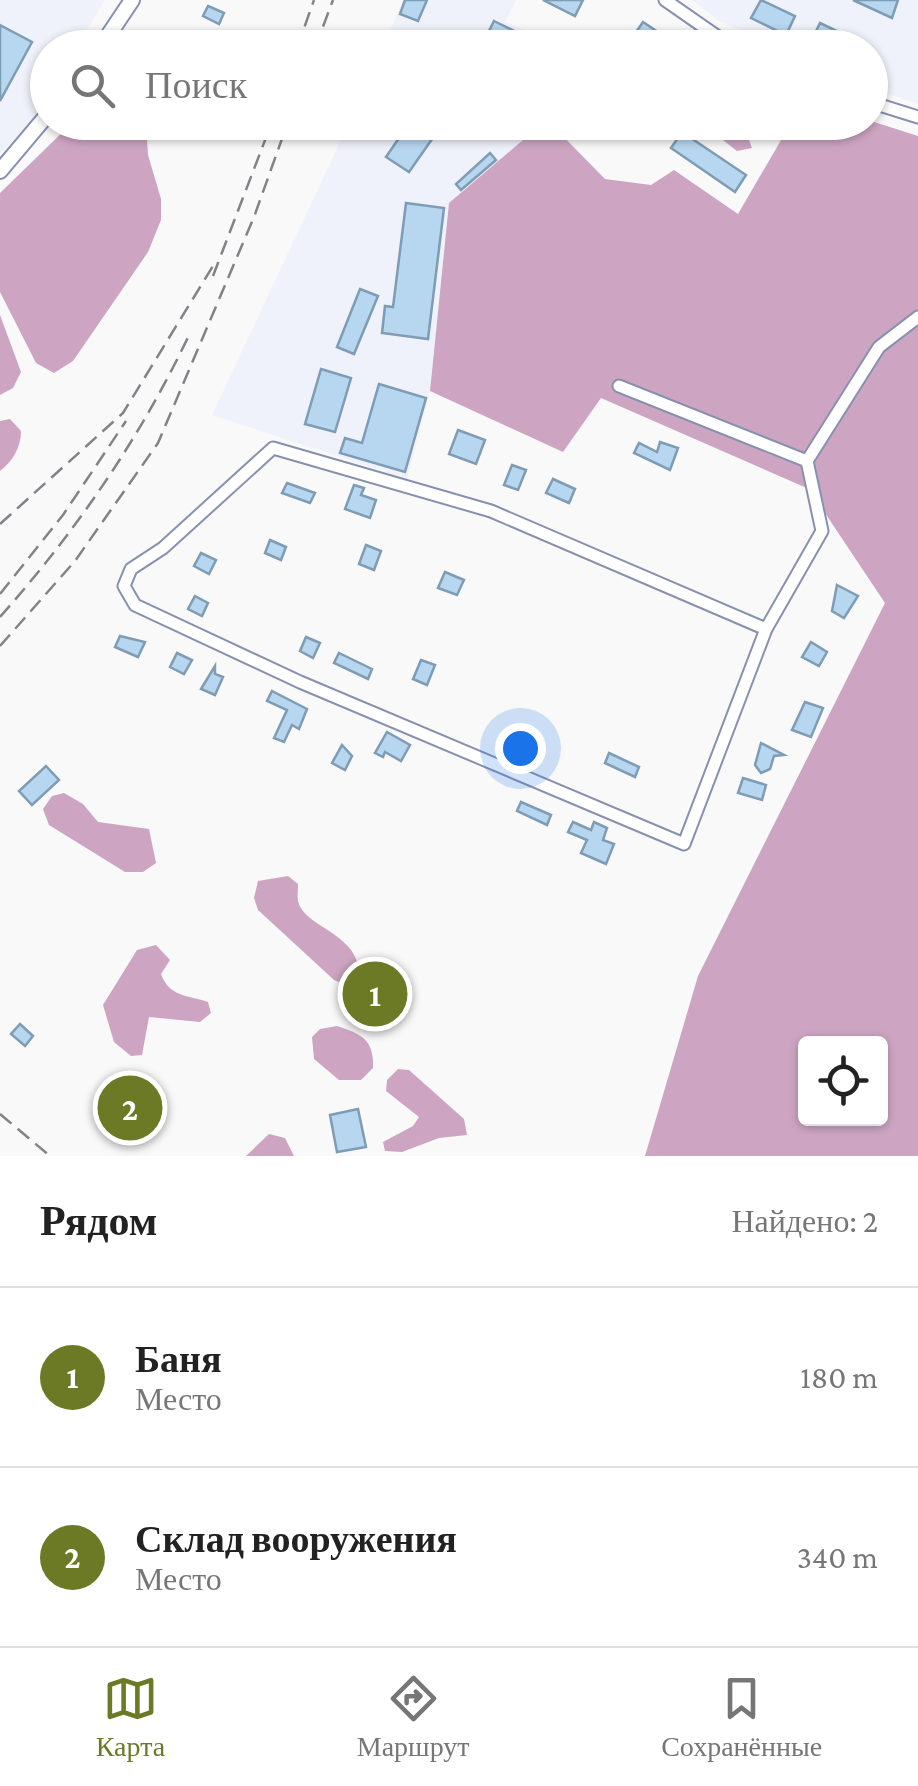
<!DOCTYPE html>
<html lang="ru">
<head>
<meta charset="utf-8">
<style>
  :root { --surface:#fff; --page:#f2f2f2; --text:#222; --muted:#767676; --line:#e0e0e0; --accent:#6c7925 }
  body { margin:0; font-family:"Crimson Pro",serif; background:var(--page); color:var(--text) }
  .controls { position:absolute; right:30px; bottom:30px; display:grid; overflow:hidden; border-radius:10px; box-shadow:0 2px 8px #0004 }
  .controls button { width:90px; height:90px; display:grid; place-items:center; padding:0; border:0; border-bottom:2px solid var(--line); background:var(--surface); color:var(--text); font:50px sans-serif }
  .you { position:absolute; left:520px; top:748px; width:35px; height:35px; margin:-25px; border:8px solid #fff; border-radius:50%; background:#1a73e8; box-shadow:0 0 0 15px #1a73e833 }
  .badge { display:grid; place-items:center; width:65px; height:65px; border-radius:50%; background:var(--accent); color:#fff; font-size:32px; font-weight:700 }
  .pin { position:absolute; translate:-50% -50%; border:5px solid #fff; box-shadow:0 2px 10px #0006 }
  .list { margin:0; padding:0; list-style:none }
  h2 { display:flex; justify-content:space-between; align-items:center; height:130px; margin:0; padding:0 40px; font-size:42px }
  h2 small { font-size:32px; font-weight:400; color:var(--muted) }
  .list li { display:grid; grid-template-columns:65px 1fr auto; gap:30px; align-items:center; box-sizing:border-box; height:180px; padding:0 40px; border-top:2px solid var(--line) }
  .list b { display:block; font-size:38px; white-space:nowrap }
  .list p { margin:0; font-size:32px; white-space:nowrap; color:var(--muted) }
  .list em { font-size:32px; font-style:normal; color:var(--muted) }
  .icon { flex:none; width:55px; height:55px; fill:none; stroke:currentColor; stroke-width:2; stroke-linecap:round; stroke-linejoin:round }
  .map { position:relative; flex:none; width:918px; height:1156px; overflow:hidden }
  .search { position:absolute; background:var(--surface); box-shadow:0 2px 8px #0004; left:30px; right:30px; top:30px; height:110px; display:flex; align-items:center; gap:25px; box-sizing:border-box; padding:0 35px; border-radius:55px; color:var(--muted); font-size:38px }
  .sheet { height:490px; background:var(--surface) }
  nav { display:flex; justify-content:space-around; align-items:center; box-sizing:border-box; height:140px; border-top:2px solid var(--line); background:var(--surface); font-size:28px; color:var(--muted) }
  nav a { display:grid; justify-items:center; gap:5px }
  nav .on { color:var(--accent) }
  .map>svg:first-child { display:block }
  .built { fill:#f0f2fb }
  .forest { fill:#cda5c2; fill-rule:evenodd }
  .building { fill:#b7d6f0; stroke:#7e9cb4; stroke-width:2.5 }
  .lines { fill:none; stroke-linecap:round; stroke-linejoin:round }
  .minor-casing { stroke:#8890b0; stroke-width:15 }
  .tertiary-casing { stroke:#8890b0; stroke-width:18 }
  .minor { stroke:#fff; stroke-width:11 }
  .tertiary { stroke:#fff; stroke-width:14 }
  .rail { stroke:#828389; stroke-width:2.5; stroke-dasharray:15 8; stroke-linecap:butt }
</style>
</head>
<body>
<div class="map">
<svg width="918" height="1156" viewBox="0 0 918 1156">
  <rect width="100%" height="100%" fill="#f9f9f9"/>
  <g class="built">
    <polygon points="0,0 105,0 76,47 48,48 47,95 31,121 0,154"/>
    <polygon points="403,0 516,0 505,22 561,47 383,48"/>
    <polygon points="692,0 918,0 918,104 871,88 870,48 779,47 719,21"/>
    <polygon points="349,123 543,123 449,203 430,391 407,479 212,415"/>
  </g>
  <g class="forest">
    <path d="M871,121L918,136V1156H645L698,976L885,603L809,489L601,398L563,452L430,391L449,203L543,123H550L605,179L651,185L674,170L738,214L791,123ZM806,1044H880V1118H806Z"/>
    <polygon points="72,123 146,123 148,155 161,199 161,220 148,252 73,361 54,373 36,363 0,292 0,193"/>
    <polygon points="701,123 743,123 752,148 737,151"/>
    <polygon points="0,315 21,372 13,388 0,395"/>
    <path d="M10,419L21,431C21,447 13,461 0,471V421Z"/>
    <polygon points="64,793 83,804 98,822 149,829 156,863 143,872 125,872 49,825 43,809 52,796"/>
    <path d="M288,876L298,884C298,890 297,896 298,901C304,927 353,931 359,969L354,979L344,984L334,980L258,910L254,898L258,881Z"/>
    <path d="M156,945L170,960L161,974C169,997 188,995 208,1002L211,1013L200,1022L149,1017L142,1055L131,1056L114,1042L103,1005L137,950Z"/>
    <path d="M337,1026C362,1034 374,1040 373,1068L361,1080H339L314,1059L312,1037L320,1029Z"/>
    <polygon points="398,1069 409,1070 464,1119 467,1135 439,1138 402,1152 385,1151 383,1142 413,1126 419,1117 386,1091 387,1080"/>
    <polygon points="269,1134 285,1138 294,1156 246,1156"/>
  </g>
  <g class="building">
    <polygon points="405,0 427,0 418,21 400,14"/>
    <polygon points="543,0 583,0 575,16"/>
    <polygon points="761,0 795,16 786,35 751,18"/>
    <polygon points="853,0 898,0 892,18"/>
    <polygon points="208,6 224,13 219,24 203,16"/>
    <polygon points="494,21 549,48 502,48 485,39"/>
    <polygon points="643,22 682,48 639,48 630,41"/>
    <polygon points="820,23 872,48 808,48"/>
    <polygon points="0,25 32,42 0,101"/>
    <polygon points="410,122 444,122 409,172 386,157"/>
    <polygon points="682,132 746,175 735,192 671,148"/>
    <polygon points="490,153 496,160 461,190 456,184"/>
    <polygon points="406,203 444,208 428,339 382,333 385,306 393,307"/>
    <polygon points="360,289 378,296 354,354 337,347"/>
    <polygon points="321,369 351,378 335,432 305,424"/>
    <polygon points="379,384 426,398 405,472 340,453 345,438 362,443"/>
    <polygon points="458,430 485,440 476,464 449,454"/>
    <polygon points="660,442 678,448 670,470 634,453 639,443 657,452"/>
    <polygon points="512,465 526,470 518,490 504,485"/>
    <polygon points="553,479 575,489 569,503 546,493"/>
    <polygon points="287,483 315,493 310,503 282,493"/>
    <polygon points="354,485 364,488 361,495 376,500 370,518 345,509"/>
    <polygon points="270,540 286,547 281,560 265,553"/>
    <polygon points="366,545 381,551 374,570 359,564"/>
    <polygon points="201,553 216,560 209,574 194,566"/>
    <polygon points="445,572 464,580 457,595 438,588"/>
    <polygon points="837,585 858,596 844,618 832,611"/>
    <polygon points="195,596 208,603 202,616 188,609"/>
    <polygon points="120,636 145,642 138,657 115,647"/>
    <polygon points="306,637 320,643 313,658 300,651"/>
    <polygon points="811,642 827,652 819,666 802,657"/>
    <polygon points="177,653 192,660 184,674 170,667"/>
    <polygon points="339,653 372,669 368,679 334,663"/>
    <polygon points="421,660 435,665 427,685 413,679"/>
    <polygon points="215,666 215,674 223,677 215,695 201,689"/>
    <polygon points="272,691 307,709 299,729 292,725 284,742 274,738 287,710 267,701"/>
    <polygon points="805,702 823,708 811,737 792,730"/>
    <polygon points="387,732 410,745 401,761 385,752 383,757 375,753"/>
    <polygon points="761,743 784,755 774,756 770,769 761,773 755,765"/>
    <polygon points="342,745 352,756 345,770 332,763"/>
    <polygon points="609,753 639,767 635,777 605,763"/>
    <polygon points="46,766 59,780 32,805 19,791"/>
    <polygon points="743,778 766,785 762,800 738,793"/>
    <polygon points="521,802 551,815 547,825 517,811"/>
    <polygon points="573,822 591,830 594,822 607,828 603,840 614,844 606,864 581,853 587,840 568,832"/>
    <polygon points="370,980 389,997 379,1008 360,992"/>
    <polygon points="20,1024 33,1036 25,1046 11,1034"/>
    <polygon points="136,1090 161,1112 137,1138 112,1116"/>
    <polygon points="358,1109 366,1147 337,1152 330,1115"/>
  </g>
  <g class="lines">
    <g class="minor-casing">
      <g id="minor">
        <polyline points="665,0 734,48"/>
        <polyline points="870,102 918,117"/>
        <polyline points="619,386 807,461"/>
        <polyline points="766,629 684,844 300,682 135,605 124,586 131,569 163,548 273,448 491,511 766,629 822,531 807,461 879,347 918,317"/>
      </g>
    </g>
    <g class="tertiary-casing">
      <g id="tertiary">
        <polyline points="100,48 132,0"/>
        <polyline points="0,171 48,114"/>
      </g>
    </g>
    <use href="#minor" class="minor"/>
    <use href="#tertiary" class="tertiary"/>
    <g class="rail">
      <polyline points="297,48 314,0"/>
      <polyline points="315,48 333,0"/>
      <polyline points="213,276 272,122"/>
      <polyline points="0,524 123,413 216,261"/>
      <polyline points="0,594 63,515 126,421"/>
      <path d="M0,617C77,530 141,437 191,331"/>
      <polyline points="0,646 75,561 158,443 254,217 288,122"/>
      <polyline points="0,1114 50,1156"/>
    </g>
  </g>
</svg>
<div class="controls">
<button><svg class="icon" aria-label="locate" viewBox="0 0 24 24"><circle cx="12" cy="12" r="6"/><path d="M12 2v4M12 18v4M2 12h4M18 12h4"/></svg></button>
</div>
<div class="you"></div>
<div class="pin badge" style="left:375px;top:994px">1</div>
<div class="pin badge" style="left:130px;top:1108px">2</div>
<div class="search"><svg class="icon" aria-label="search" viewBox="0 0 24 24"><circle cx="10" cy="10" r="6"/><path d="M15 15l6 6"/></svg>Поиск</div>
</div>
<section class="sheet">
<h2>Рядом<small>Найдено: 2</small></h2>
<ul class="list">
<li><span class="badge">1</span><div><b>Баня</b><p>Место</p></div><em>180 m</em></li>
<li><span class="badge">2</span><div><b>Склад вооружения</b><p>Место</p></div><em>340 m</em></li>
</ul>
</section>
<nav>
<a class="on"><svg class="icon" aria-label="map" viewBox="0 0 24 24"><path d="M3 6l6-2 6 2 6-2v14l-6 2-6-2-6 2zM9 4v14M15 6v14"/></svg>Карта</a>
<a><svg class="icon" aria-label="directions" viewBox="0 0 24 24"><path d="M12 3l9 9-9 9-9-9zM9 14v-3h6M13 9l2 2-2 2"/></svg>Маршрут</a>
<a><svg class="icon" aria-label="saved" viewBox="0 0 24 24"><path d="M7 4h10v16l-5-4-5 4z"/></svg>Сохранённые</a>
</nav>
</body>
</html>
